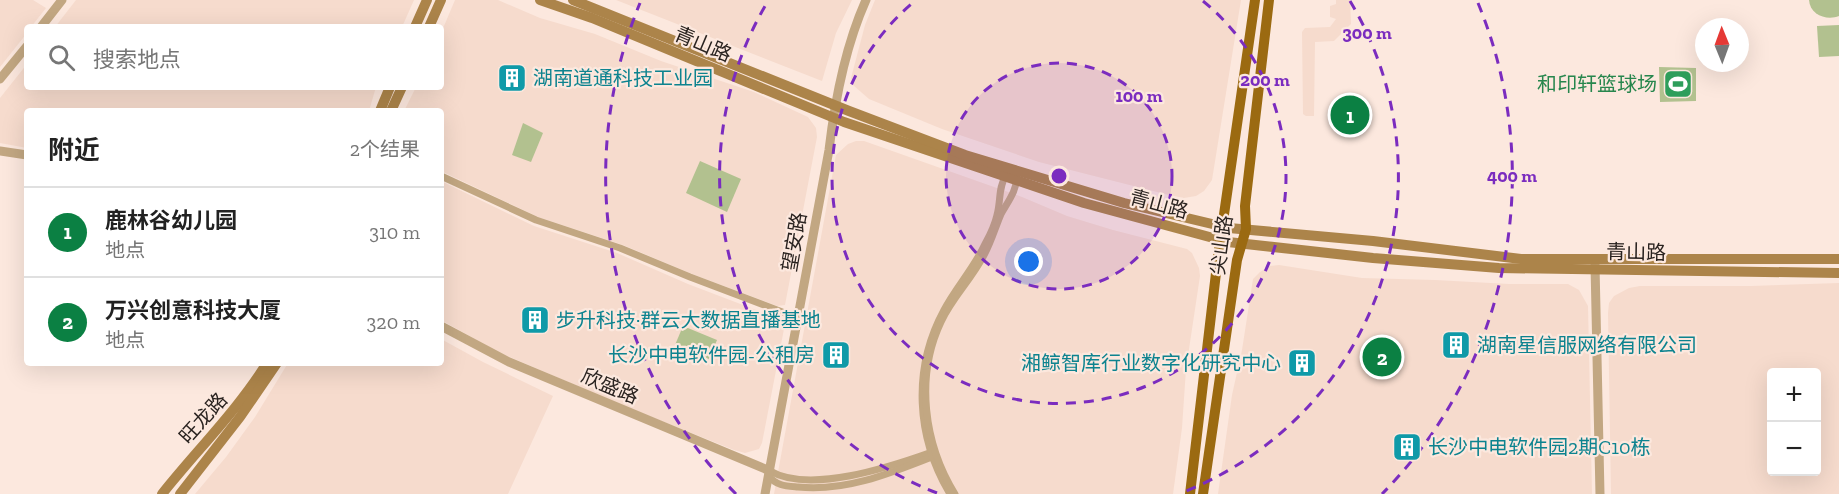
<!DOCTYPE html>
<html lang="zh">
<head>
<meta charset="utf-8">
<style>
  :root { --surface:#fff; --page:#f6f6f6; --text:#222; --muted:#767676; --line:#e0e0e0; --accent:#0b8043 }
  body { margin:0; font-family:"Zilla Slab","Noto Sans SC",serif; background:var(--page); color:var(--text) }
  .controls { position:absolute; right:18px; bottom:18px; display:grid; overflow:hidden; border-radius:6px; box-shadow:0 6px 24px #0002 }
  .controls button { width:54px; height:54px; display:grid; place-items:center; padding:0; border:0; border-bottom:2px solid var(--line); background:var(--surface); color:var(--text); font:30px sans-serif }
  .compass { position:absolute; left:1695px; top:18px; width:54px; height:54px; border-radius:50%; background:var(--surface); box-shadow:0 6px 24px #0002; rotate:359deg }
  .you { position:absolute; left:1029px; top:262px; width:21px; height:21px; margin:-15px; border:4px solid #fff; border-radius:50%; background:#1a73e8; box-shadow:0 0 0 9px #1a73e833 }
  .badge { display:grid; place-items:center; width:39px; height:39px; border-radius:50%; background:var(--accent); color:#fff; font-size:20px; font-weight:700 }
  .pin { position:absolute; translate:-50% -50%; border:3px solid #fff; box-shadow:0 2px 6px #0006 }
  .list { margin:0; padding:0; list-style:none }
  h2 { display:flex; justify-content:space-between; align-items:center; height:78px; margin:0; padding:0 24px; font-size:26px }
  h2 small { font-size:20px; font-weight:400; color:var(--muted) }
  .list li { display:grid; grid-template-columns:39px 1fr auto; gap:18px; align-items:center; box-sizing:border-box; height:90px; padding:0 24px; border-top:2px solid var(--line) }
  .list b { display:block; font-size:22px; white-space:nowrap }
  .list p { margin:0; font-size:20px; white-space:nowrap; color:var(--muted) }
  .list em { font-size:20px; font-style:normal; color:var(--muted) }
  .icon { flex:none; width:33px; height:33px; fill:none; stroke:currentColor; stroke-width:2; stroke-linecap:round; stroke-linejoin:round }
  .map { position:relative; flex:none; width:1839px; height:494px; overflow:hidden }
  .search { position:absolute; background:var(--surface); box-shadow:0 6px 24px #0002; left:24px; top:24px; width:420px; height:66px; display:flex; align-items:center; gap:15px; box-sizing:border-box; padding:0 21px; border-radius:6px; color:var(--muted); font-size:22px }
  .panel { position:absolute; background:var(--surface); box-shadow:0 6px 24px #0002; left:24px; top:108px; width:420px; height:258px; border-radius:6px }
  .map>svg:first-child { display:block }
  .built { fill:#f6dbcd; fill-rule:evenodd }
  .green { fill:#b2c18f }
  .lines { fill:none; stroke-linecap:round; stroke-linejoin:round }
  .minor { stroke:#c2a782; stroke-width:7 }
  .tertiary { stroke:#c2a782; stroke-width:9 }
  .secondary { stroke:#ac844a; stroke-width:10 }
  .primary { stroke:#9b6a11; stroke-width:10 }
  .ring { fill:none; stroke:#7b2cbf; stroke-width:3; stroke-dasharray:10 8 }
  .labels { text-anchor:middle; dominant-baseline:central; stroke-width:4.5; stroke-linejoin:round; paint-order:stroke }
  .street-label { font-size:20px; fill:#2a2320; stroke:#fce8de }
  .culture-label { font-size:20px; fill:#0d838f; stroke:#fce8de; text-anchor:start }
  .leisure-label { font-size:20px; fill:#27864d; stroke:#fce8de; text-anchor:end }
  .centre { fill:#7b2cbf; stroke:#fce8de; stroke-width:3 }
  .ring-label { font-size:18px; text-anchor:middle; font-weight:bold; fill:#7b2cbf; stroke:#fce8de; stroke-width:4.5; stroke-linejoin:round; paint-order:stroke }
</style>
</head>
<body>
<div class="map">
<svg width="1839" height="494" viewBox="0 0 1839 494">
  <rect width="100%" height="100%" fill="#fce8de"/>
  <g class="built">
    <polygon points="0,0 33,0 46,8 31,27 27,27 27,33 0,67"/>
    <polygon points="76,0 414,0 402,27 55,27"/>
    <polygon points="455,0 498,0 540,18 595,34 661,61 754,92 808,117 816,128 817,137 785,305 777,306 692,274 623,245 538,217 441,171 441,111 404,111 416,87 441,87 441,33"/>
    <polygon points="616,0 852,0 836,33 822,81"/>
    <polygon points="875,0 1241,0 1212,180 1204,191 1196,196 1184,198 1169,195 1039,162 942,129 869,99 853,85 851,78 865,25"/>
    <polygon points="1336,0 1350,0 1351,24 1334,41 1315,42 1314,116 1306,116 1303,114 1302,32 1305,28 1330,27 1336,19 1330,17 1330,6 1336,4"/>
    <polygon points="27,64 27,87 376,87 369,111 27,111 27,148 0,143 0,98"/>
    <polygon points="856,141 864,141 1022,197 1067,216 1113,230 1187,249 1192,253 1199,268 1200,276 1186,369 1182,428 1173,494 774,494 836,155 848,144"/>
    <polygon points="441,181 534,226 617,253 688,284 782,320 784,329 762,443 759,449 745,453 734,450 629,408 498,352 441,320"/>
    <polygon points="1279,265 1362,278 1435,280 1509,284 1568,284 1579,290 1588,306 1592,494 1218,494 1232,395 1242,350 1253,279 1260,272 1270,266"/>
    <path d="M1839,283V494H1611L1608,313L1609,303L1614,296L1629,288L1640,286H1751ZM1772,372H1816V472H1772Z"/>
    <polygon points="441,339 483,362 553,396 508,494 195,494 226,457 255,417 288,363 441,363"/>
  </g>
  <g class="green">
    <path d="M1809,0H1839V16C1827,21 1810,15 1809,0Z"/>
    <polygon points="1839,25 1839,56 1819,57 1817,26"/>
    <polygon points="1659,67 1696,68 1696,101 1660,102"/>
    <polygon points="523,123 543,133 531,162 512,155"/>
    <polygon points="700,161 741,179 727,212 686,193"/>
    <polygon points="683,326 717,340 709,359 675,345"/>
  </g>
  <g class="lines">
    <g class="minor">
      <polyline points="441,176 536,220 620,248 690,277 798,318"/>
      <path d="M770,471C810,494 890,467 932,452"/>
      <path d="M769,476C776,486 787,486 798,487C845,492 891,473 934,456"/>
      <path d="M950,494C916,437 912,369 944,310C956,287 974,268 985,244C990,235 995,224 997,215C1001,201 998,188 1006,175"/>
      <path d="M955,494C924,444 915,377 941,322C952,298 971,280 983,257C991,243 995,228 1001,214C1007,203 1018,189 1016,177"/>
    </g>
    <g class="tertiary">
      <polyline points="41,27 62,0"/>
      <polyline points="0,79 27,46"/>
      <polyline points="0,151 27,155"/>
      <polyline points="1595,265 1600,494"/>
      <polyline points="441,326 509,362 770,471"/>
      <path d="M765,494L829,150C835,99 845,47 866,0"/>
    </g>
    <g class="secondary">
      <polyline points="540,0 592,18 844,122 1084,203 1228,242 1373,258 1499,268 1839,273"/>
      <polyline points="573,0 849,111 965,155 1124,203 1229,228 1373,241 1521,259 1839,259"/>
      <polyline points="415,27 427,0"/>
      <polyline points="429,27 441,0"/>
      <polyline points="380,111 390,87"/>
      <polyline points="391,111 402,87"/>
      <path d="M162,494C197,450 237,411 267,363"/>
      <polyline points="180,494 240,417 277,363"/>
    </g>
    <g class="primary">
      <polyline points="1190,494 1218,256 1255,0"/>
      <polyline points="1203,494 1237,260 1246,229 1245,206 1269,0"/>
    </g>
  </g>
  <circle cx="1059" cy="176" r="113" fill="#7b2cbf" fill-opacity=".12"/>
  <g class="ring">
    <circle cx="1059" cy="176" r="113"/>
    <path d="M1203 1A227 227 0 1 1 915 1"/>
    <path d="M937 493A340 340 0 0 1 768 1M1350 1A340 340 0 0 1 1181 493"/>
    <path d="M736 494A453 453 0 0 1 640 3M1478 3A453 453 0 0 1 1382 494"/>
  </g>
  <defs>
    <g id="building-square" transform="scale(1.5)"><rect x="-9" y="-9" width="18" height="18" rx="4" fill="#0f9aa8" stroke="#fce8de"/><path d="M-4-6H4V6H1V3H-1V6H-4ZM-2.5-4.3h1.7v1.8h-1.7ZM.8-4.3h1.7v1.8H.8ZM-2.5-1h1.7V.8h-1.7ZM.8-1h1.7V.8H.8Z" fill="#fff"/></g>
    <g id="stadium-square" transform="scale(1.5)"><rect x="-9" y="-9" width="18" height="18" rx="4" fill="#2e9e5b" stroke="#fce8de"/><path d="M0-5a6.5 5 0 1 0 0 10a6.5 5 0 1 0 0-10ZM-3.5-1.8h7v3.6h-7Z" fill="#fff"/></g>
  </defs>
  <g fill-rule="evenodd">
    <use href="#building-square" x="512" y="78"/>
    <use href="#stadium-square" x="1678" y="84"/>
    <use href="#building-square" x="535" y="320"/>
    <use href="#building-square" x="1456" y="345"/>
    <use href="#building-square" x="836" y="355"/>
    <use href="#building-square" x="1302" y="363"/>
    <use href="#building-square" x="1407" y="447"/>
  </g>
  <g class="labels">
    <g class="street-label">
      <text transform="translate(703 44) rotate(23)">青山路</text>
      <text transform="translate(1159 204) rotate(15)">青山路</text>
      <text transform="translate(794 242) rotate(-80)">望安路</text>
      <text transform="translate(1221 245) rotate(-82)">尖山路</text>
      <text transform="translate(1636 252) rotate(1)">青山路</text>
      <text transform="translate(610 386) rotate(23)">欣盛路</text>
      <text transform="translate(203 418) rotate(-48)">旺龙路</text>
    </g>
    <g class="culture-label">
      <text x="533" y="78">湖南道通科技工业园</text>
      <text x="556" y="320">步升科技·群云大数据直播基地</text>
      <text x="1477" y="345">湖南星信服网络有限公司</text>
      <text x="815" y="355" text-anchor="end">长沙中电软件园-公租房</text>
      <text x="1281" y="363" text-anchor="end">湘鲸智库行业数字化研究中心</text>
      <text x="1428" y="447">长沙中电软件园2期C10栋</text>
    </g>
    <g class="leisure-label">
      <text x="1657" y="84">和印轩篮球场</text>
    </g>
  </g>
  <circle cx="1059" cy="176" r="9" class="centre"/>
  <g class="ring-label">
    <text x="1367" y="39">300 m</text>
    <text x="1265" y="86">200 m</text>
    <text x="1139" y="102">100 m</text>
    <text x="1512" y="182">400 m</text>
  </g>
</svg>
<div class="controls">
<button>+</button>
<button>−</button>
</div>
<svg class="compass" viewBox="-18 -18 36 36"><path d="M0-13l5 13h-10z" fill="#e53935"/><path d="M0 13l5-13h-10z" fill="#767676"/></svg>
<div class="you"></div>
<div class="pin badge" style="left:1350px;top:115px">1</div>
<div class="pin badge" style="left:1382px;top:357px">2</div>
<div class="search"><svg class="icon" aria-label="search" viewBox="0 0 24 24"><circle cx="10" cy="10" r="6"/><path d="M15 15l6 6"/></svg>搜索地点</div>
<section class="panel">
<h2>附近<small>2个结果</small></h2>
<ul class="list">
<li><span class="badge">1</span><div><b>鹿林谷幼儿园</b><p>地点</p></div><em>310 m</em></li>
<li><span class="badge">2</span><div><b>万兴创意科技大厦</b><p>地点</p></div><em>320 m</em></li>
</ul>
</section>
</div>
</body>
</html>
